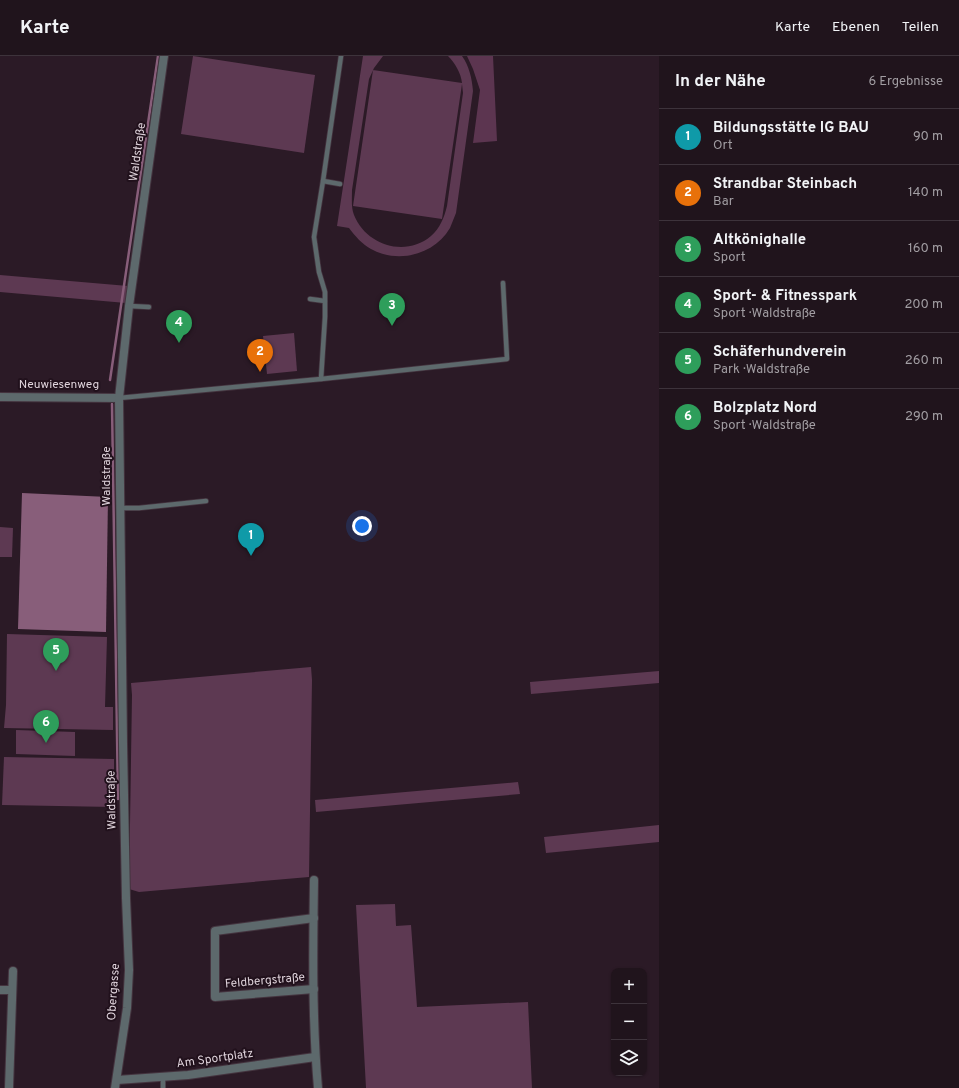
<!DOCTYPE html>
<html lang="de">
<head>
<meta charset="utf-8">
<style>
  :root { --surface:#20141c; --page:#281d25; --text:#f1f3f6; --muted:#a29ea3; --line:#3d333b; --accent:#d93025 }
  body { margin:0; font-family:Overpass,sans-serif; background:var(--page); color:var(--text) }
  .controls { position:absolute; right:12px; bottom:12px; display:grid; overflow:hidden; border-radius:8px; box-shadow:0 1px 3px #0004 }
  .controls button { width:36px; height:36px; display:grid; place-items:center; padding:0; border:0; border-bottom:1px solid var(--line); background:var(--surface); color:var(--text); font:20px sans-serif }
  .you { position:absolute; left:362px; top:470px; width:14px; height:14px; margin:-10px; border:3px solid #fff; border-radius:50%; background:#1a73e8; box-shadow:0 0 0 6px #1a73e833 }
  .badge { display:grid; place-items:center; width:26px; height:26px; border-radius:50%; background:var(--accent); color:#fff; font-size:13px; font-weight:700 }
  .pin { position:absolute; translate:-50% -33px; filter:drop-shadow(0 1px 2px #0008) }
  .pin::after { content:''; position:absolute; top:21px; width:14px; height:12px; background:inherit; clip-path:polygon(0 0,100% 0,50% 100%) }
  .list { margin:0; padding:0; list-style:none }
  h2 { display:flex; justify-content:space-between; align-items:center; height:52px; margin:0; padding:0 16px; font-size:17px }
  h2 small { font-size:13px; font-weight:400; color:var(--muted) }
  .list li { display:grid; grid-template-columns:26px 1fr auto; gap:12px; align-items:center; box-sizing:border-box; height:56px; padding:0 16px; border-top:1px solid var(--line) }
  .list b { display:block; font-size:15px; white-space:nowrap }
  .list p { margin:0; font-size:13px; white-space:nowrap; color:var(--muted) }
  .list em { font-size:13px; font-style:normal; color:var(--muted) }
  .icon { flex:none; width:22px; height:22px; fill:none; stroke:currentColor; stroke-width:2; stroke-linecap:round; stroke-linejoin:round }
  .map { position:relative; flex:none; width:659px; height:1032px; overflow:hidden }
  header { display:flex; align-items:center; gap:24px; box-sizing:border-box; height:56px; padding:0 20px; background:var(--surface); border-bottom:1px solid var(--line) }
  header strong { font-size:19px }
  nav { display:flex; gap:22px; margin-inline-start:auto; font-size:14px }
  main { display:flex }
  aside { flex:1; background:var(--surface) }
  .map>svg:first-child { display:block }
  .green { fill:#5d3952 }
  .forest { fill:#5c3550 }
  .water { fill:#885e7a }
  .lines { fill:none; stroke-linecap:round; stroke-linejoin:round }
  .stream { stroke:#885e7a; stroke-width:2.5 }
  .service-casing { stroke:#44343f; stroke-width:6 }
  .minor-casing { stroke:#44343f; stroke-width:10 }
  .service { stroke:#5d696c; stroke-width:4.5 }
  .minor { stroke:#5d696c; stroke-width:8 }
  .labels { text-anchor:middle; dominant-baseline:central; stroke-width:4; stroke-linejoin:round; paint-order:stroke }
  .street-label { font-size:12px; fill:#dfd3db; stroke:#21111c }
</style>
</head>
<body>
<header>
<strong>Karte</strong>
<nav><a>Karte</a><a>Ebenen</a><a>Teilen</a></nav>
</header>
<main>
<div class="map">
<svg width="659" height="1032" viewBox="0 0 659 1032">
  <rect width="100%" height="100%" fill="#2b1a26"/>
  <g class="green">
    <polygon points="193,0 315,19 304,97 181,78"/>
    <path d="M363,0H383L374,12L369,23L352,134C352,143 351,151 354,159C366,189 405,202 431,180C440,172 444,162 447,150L463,37L462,28L442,163L353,150L373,14L462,27C461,17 455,7 448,0H462C469,10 472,22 473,35L456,157C454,162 452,167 450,172C434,199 398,208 371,193C362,188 355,180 349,172L337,170Z"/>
    <polygon points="0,219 128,230 126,247 0,236"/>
    <polygon points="294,277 297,315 267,318 263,280"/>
    <polygon points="0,471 13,472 12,501 0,501"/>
    <polygon points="7,578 107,581 105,651 113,651 113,674 4,672 6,649"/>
    <polygon points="311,611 312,624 309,821 139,836 129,833 132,639 131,627"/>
    <polygon points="659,615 659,627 531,638 530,626"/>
    <polygon points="16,674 75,676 75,700 16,698"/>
    <polygon points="4,701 114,703 114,751 2,749"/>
    <polygon points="518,726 520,738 316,756 315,744"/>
    <polygon points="659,769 659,786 546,797 544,781"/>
    <polygon points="395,848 396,870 411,869 417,951 528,946 532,1032 366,1032 356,849"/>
  </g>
  <polygon class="forest" points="467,0 493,0 497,85 473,87 480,34 473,13"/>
  <polygon class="water" points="22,437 108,441 106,576 18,573"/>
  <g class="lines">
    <g class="stream">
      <polyline points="110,324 158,0"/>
      <polyline points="112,348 118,743"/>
    </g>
    <g class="service-casing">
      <g id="service">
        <polyline points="323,125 340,128"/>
        <polyline points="310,243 325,245"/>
        <polyline points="129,250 149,251"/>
        <polyline points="321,323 325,261 325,236 319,216 314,181 323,125 341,0"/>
        <polyline points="119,342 321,323 507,303 503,227"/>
        <polyline points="120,452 139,452 206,445"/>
        <polyline points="163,1032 163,1022"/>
      </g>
    </g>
    <g class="minor-casing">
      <g id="minor">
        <polyline points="0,341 119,342"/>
        <path d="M314,824C313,893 312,963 318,1032"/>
        <polyline points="314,862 215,875 215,941 314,933"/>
        <polyline points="0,934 12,934"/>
        <polyline points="117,1024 188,1019 315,1001"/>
        <polyline points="9,1032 13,915"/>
        <polyline points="115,1032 127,952 129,914 126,842 123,687 119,342 129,250 164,0"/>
      </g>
    </g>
    <use href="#service" class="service"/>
    <use href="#minor" class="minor"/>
  </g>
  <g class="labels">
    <g class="street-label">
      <text transform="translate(138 96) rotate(-82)">Waldstraße</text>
      <text x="59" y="329">Neuwiesenweg</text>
      <text transform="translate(107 420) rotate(-90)">Waldstraße</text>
      <text transform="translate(112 744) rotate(-91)">Waldstraße</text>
      <text transform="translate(265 925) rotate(-5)">Feldbergstraße</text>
      <text transform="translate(114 936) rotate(-86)">Obergasse</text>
      <text transform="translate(215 1003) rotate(-8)">Am Sportplatz</text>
    </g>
  </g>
</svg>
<div class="controls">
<button>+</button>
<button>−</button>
<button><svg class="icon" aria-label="layers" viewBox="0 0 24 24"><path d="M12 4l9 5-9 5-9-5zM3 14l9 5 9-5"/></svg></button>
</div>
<div class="you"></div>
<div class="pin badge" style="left:251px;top:500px;background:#0f9aa8">1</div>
<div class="pin badge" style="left:260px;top:316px;background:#e8710a">2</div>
<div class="pin badge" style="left:392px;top:270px;background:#2e9e5b">3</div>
<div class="pin badge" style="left:179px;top:287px;background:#2e9e5b">4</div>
<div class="pin badge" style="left:56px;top:615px;background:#2e9e5b">5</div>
<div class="pin badge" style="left:46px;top:687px;background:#2e9e5b">6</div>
</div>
<aside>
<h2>In der Nähe<small>6 Ergebnisse</small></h2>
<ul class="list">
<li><span class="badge" style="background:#0f9aa8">1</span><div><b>Bildungsstätte IG BAU</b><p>Ort</p></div><em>90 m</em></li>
<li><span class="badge" style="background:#e8710a">2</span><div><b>Strandbar Steinbach</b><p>Bar</p></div><em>140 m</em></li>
<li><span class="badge" style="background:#2e9e5b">3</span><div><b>Altkönighalle</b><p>Sport</p></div><em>160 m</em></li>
<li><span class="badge" style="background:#2e9e5b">4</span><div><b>Sport- &amp; Fitnesspark</b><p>Sport · Waldstraße</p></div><em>200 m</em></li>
<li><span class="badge" style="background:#2e9e5b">5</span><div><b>Schäferhundverein</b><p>Park · Waldstraße</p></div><em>260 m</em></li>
<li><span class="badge" style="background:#2e9e5b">6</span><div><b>Bolzplatz Nord</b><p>Sport · Waldstraße</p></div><em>290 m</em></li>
</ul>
</aside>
</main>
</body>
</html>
